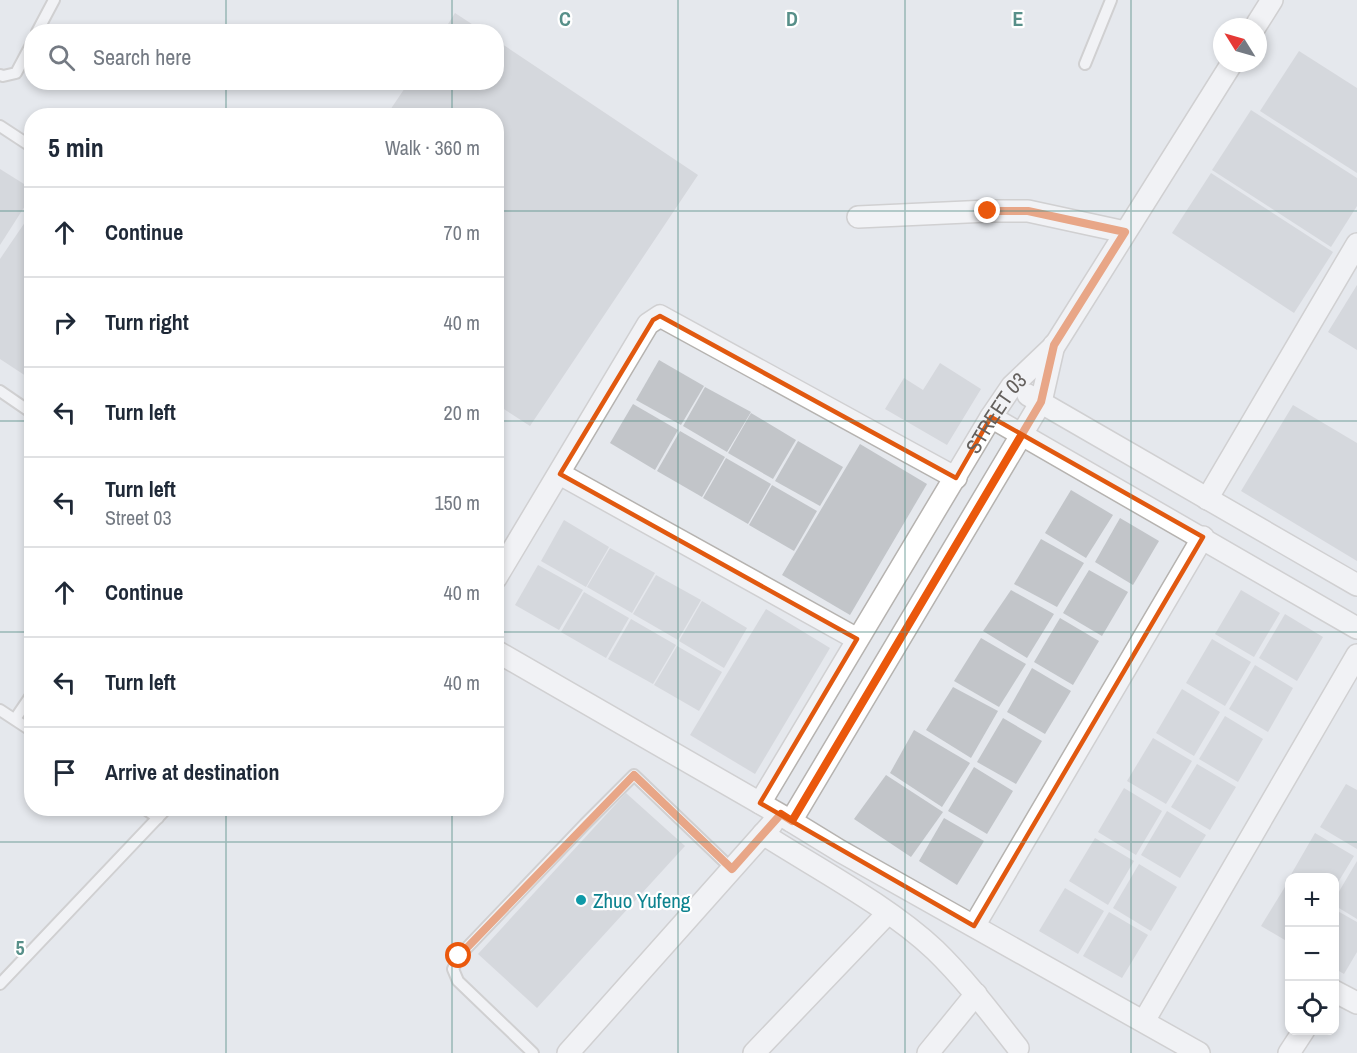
<!DOCTYPE html>
<html lang="en">
<head>
<meta charset="utf-8">
<style>
  :root { --surface:#fff; --page:#f2f2f3; --text:#1f2937; --muted:#747a83; --line:#e0e1e3 }
  body { margin:0; font-family:"Archivo Narrow",sans-serif; background:var(--page); color:var(--text) }
  .controls { position:absolute; right:18px; bottom:18px; display:grid; overflow:hidden; border-radius:12px; box-shadow:0 3px 9px #0003 }
  .controls button { width:54px; height:54px; display:grid; place-items:center; padding:0; border:0; border-bottom:2px solid var(--line); background:var(--surface); color:var(--text); font:30px sans-serif }
  .compass { position:absolute; left:1213px; top:18px; width:54px; height:54px; border-radius:50%; background:var(--surface); box-shadow:0 3px 9px #0003; rotate:307deg }
  .stop { position:absolute; width:18px; height:18px; margin:-14px; border:4px solid #ea580c; border-radius:50%; background:#fff }
  .stop.end { background:#ea580c; border-color:#fff; box-shadow:0 2px 6px #0008 }
  .list { margin:0; padding:0; list-style:none }
  h2 { display:flex; justify-content:space-between; align-items:center; height:78px; margin:0; padding:0 24px; font-size:26px }
  h2 small { font-size:20px; font-weight:400; color:var(--muted) }
  .list li { display:grid; grid-template-columns:39px 1fr auto; gap:18px; align-items:center; box-sizing:border-box; height:90px; padding:0 24px; border-top:2px solid var(--line) }
  .list b { display:block; font-size:22px; white-space:nowrap }
  .list p { margin:0; font-size:20px; white-space:nowrap; color:var(--muted) }
  .list em { font-size:20px; font-style:normal; color:var(--muted) }
  .icon { flex:none; width:33px; height:33px; fill:none; stroke:currentColor; stroke-width:2; stroke-linecap:round; stroke-linejoin:round }
  .map { position:relative; flex:none; width:1357px; height:1053px; overflow:hidden }
  .search { position:absolute; background:var(--surface); box-shadow:0 3px 9px #0003; left:24px; top:24px; width:480px; height:66px; display:flex; align-items:center; gap:15px; box-sizing:border-box; padding:0 21px; border-radius:24px; color:var(--muted); font-size:22px }
  .panel { position:absolute; background:var(--surface); box-shadow:0 3px 9px #0003; left:24px; top:108px; width:480px; height:708px; border-radius:24px }
  .map>svg:first-child { display:block }
  .building { fill:#c2c5c9 }
  .lines { fill:none; stroke-linecap:round; stroke-linejoin:round }
  .service-casing { stroke:#b6b3b0; stroke-width:14 }
  .minor-casing { stroke:#b6b3b0; stroke-width:24 }
  .service { stroke:#fff; stroke-width:10 }
  .minor { stroke:#fff; stroke-width:21 }
  .route { stroke:#ea580c; stroke-width:8 }
  .marked { fill:none; stroke:#e15910; stroke-width:4.5; stroke-linejoin:round }
  .grid { fill:none; stroke:#578f89; stroke-width:1.5; stroke-opacity:0.55 }
  .culture-dot { fill:#0f9aa8; stroke:#fff; stroke-width:2 }
  .labels { text-anchor:middle; dominant-baseline:central; stroke-width:4.5; stroke-linejoin:round; paint-order:stroke }
  .street-label { font-size:21px; fill:#64605d; stroke:#fff }
  .culture-label { font-size:21px; fill:#0d838f; stroke:#fff; text-anchor:start }
  .grid-label { font-size:20px; text-anchor:middle; font-weight:bold; fill:#578f89; stroke:#fff; stroke-width:4.5; stroke-linejoin:round; paint-order:stroke }
</style>
</head>
<body>
<div class="map">
<svg width="1357" height="1053" viewBox="0 0 1357 1053">
  <rect width="100%" height="100%" fill="#e5e8ed"/>
  <g class="building">
    <polygon points="455,13 484,32 443,32"/>
    <polygon points="496,40 698,175 530,426 496,404 496,116 386,116 409,82 496,82"/>
    <polygon points="1299,51 1357,88 1357,173 1260,111"/>
    <polygon points="1251,110 1357,178 1357,206 1331,247 1212,170"/>
    <polygon points="0,169 32,189 32,195 0,245"/>
    <polygon points="1211,173 1333,252 1294,313 1172,233"/>
    <polygon points="32,212 32,380 0,359 0,259"/>
    <polygon points="1357,285 1357,350 1328,332"/>
    <polygon points="659,360 704,386 681,425 636,400"/>
    <polygon points="940,363 981,389 947,445 885,409 904,378 923,390"/>
    <polygon points="705,387 751,412 727,452 683,426"/>
    <polygon points="633,404 678,430 655,470 610,443"/>
    <polygon points="1293,405 1357,443 1357,561 1241,491"/>
    <polygon points="751,413 796,440 773,479 728,453"/>
    <polygon points="680,431 725,457 702,497 657,471"/>
    <polygon points="798,441 843,467 820,506 775,481"/>
    <polygon points="860,444 927,484 850,615 782,575"/>
    <polygon points="726,458 771,484 748,524 703,498"/>
    <polygon points="772,485 817,511 794,551 749,525"/>
    <polygon points="1071,490 1113,515 1086,558 1045,533"/>
    <polygon points="1120,518 1159,541 1133,585 1095,562"/>
    <polygon points="564,520 609,547 586,587 541,561"/>
    <polygon points="1041,539 1084,563 1057,607 1014,584"/>
    <polygon points="610,548 655,573 632,613 587,587"/>
    <polygon points="538,565 583,590 559,630 515,605"/>
    <polygon points="1089,570 1128,592 1102,636 1063,613"/>
    <polygon points="656,575 701,600 678,640 633,614"/>
    <polygon points="1011,590 1054,614 1027,658 983,631"/>
    <polygon points="1241,590 1280,613 1254,657 1215,634"/>
    <polygon points="584,592 629,618 606,658 561,632"/>
    <polygon points="702,601 747,628 724,668 679,641"/>
    <polygon points="766,609 830,648 755,774 690,735"/>
    <polygon points="1285,614 1323,637 1297,681 1259,658"/>
    <polygon points="1060,618 1099,641 1073,685 1034,662"/>
    <polygon points="631,619 676,645 653,684 608,659"/>
    <polygon points="981,638 1026,664 999,707 954,681"/>
    <polygon points="1212,639 1251,662 1225,706 1186,683"/>
    <polygon points="677,646 722,672 699,711 654,685"/>
    <polygon points="1255,665 1293,688 1268,732 1229,709"/>
    <polygon points="1032,668 1071,691 1045,734 1007,712"/>
    <polygon points="953,687 998,711 971,758 926,730"/>
    <polygon points="1182,689 1220,712 1194,756 1156,733"/>
    <polygon points="1225,716 1263,739 1238,782 1199,759"/>
    <polygon points="1003,718 1042,741 1016,784 977,762"/>
    <polygon points="914,730 970,763 942,807 890,773"/>
    <polygon points="1153,738 1192,761 1166,804 1127,781"/>
    <polygon points="1197,764 1236,787 1210,830 1171,807"/>
    <polygon points="974,767 1013,791 987,834 948,811"/>
    <polygon points="886,775 943,812 911,857 854,819"/>
    <polygon points="1346,784 1357,790 1357,849 1320,827"/>
    <polygon points="1124,788 1162,811 1136,855 1098,832"/>
    <polygon points="626,793 685,846 537,1008 478,954"/>
    <polygon points="1167,811 1206,835 1180,878 1141,855"/>
    <polygon points="944,818 984,841 957,885 919,861"/>
    <polygon points="1315,833 1354,856 1334,889 1334,878 1289,878"/>
    <polygon points="1095,838 1134,861 1108,905 1069,881"/>
    <polygon points="1357,861 1357,919 1334,905 1334,900"/>
    <polygon points="1139,864 1177,887 1151,931 1113,908"/>
    <polygon points="1288,882 1290,884 1290,943 1261,926"/>
    <polygon points="1065,888 1104,911 1078,954 1039,931"/>
    <polygon points="1334,909 1357,922 1357,952 1344,974 1334,968"/>
    <polygon points="1109,912 1148,935 1122,978 1083,956"/>
  </g>
  <g class="lines">
    <g class="service-casing">
      <g id="service">
        <polyline points="37,32 54,0"/>
        <polyline points="1085,64 1111,0"/>
        <polyline points="0,75 3,76 16,73 32,43"/>
        <polyline points="0,126 32,147"/>
        <polyline points="0,391 32,413"/>
        <polyline points="0,710 32,731"/>
        <polyline points="15,719 32,694"/>
        <polyline points="144,808 158,818"/>
        <polyline points="0,984 167,808"/>
        <polyline points="533,1053 458,981 453,969 459,956 585,824 634,775 732,869"/>
      </g>
    </g>
    <g class="minor-casing">
      <g id="minor">
        <polyline points="1255,27 1272,0"/>
        <polyline points="858,217 988,211 1028,211 1125,232"/>
        <polyline points="1028,395 1357,585"/>
        <polyline points="991,417 1357,628"/>
        <polyline points="560,474 857,639"/>
        <polyline points="1207,499 1357,244"/>
        <polyline points="496,578 648,324 660,316 956,478"/>
        <polyline points="496,651 791,821 840,851 1199,1053"/>
        <path id="s1" d="M760,803L991,417L1012,386L1055,345L1232,63"/>
        <polyline points="791,821 1041,402 1054,345"/>
        <path d="M763,834C818,869 888,906 935,950C966,980 992,1015 1018,1048"/>
        <polyline points="974,926 1203,537"/>
        <polyline points="1334,991 1357,1003"/>
        <polyline points="1144,1021 1357,655"/>
        <polyline points="568,1053 772,824"/>
        <polyline points="754,1053 888,913"/>
        <polyline points="928,1053 976,994"/>
        <polyline points="1289,1053 1304,1030"/>
      </g>
    </g>
    <use href="#service" class="service"/>
    <use href="#minor" class="minor"/>
  </g>
  <g class="lines">
    <polyline class="route" points="459,956 634,775 732,869 781,814 792,821 1041,402 1054,345 1125,232 1028,211 988,211"/>
  </g>
  <path d="M0 0H1357V1053H0ZM660,316L956,478L991,417L1203,537L974,926L760,803L857,639L560,474L653,320Z" fill="#e5e8ed" fill-opacity=".55" fill-rule="evenodd"/>
  <path class="marked" d="M660,316L956,478L991,417L1203,537L974,926L760,803L857,639L560,474L653,320Z"/>
  <path class="grid" d="M226,0V32M452,0V32M678,0V1053M905,0V1053M1131,0V1053M226,82V116M452,82V116M0,211H32M496,211H1357M0,421H32M496,421H1357M0,632H32M496,632H1357M226,808V1053M452,808V1053M0,842H1357"/>
  <circle class="culture-dot" cx="581" cy="900" r="6"/>
  <g class="labels">
    <g class="street-label">
      <text stroke="none"><textPath href="#s1" startOffset="456">STREET 03</textPath></text>
    </g>
    <g class="culture-label">
      <text x="593" y="900">Zhuo Yufeng</text>
    </g>
  </g>
  <g class="grid-label">
    <text x="565" y="26">C</text>
    <text x="792" y="26">D</text>
    <text x="1018" y="26">E</text>
    <text x="20" y="955">5</text>
  </g>
</svg>
<div class="controls">
<button>+</button>
<button>−</button>
<button><svg class="icon" aria-label="locate" viewBox="0 0 24 24"><circle cx="12" cy="12" r="6"/><path d="M12 2v4M12 18v4M2 12h4M18 12h4"/></svg></button>
</div>
<svg class="compass" viewBox="-18 -18 36 36"><path d="M0-13l5 13h-10z" fill="#e53935"/><path d="M0 13l5-13h-10z" fill="#747a83"/></svg>
<div class="stop" style="left:459px;top:956px"></div>
<div class="stop end" style="left:988px;top:211px"></div>
<div class="search"><svg class="icon" aria-label="search" viewBox="0 0 24 24"><circle cx="10" cy="10" r="6"/><path d="M15 15l6 6"/></svg>Search here</div>
<section class="panel">
<h2>5 min<small>Walk · 360 m</small></h2>
<ul class="list">
<li><svg class="icon" aria-label="ahead" viewBox="0 0 24 24"><path d="M12 20V5M6 11l6-6 6 6"/></svg><div><b>Continue</b></div><em>70 m</em></li>
<li><svg class="icon" aria-label="right" viewBox="0 0 24 24"><path d="M7 20v-9h11M14 6l5 5-5 5"/></svg><div><b>Turn right</b></div><em>40 m</em></li>
<li><svg class="icon" aria-label="left" viewBox="0 0 24 24"><path d="M17 20v-9H6M10 6l-5 5 5 5"/></svg><div><b>Turn left</b></div><em>20 m</em></li>
<li><svg class="icon" aria-label="left" viewBox="0 0 24 24"><path d="M17 20v-9H6M10 6l-5 5 5 5"/></svg><div><b>Turn left</b><p>Street 03</p></div><em>150 m</em></li>
<li><svg class="icon" aria-label="ahead" viewBox="0 0 24 24"><path d="M12 20V5M6 11l6-6 6 6"/></svg><div><b>Continue</b></div><em>40 m</em></li>
<li><svg class="icon" aria-label="left" viewBox="0 0 24 24"><path d="M17 20v-9H6M10 6l-5 5 5 5"/></svg><div><b>Turn left</b></div><em>40 m</em></li>
<li><svg class="icon" aria-label="arrive" viewBox="0 0 24 24"><path d="M6 21V4h12l-3 4 3 4H6"/></svg><div><b>Arrive at destination</b></div></li>
</ul>
</section>
</div>
</body>
</html>
